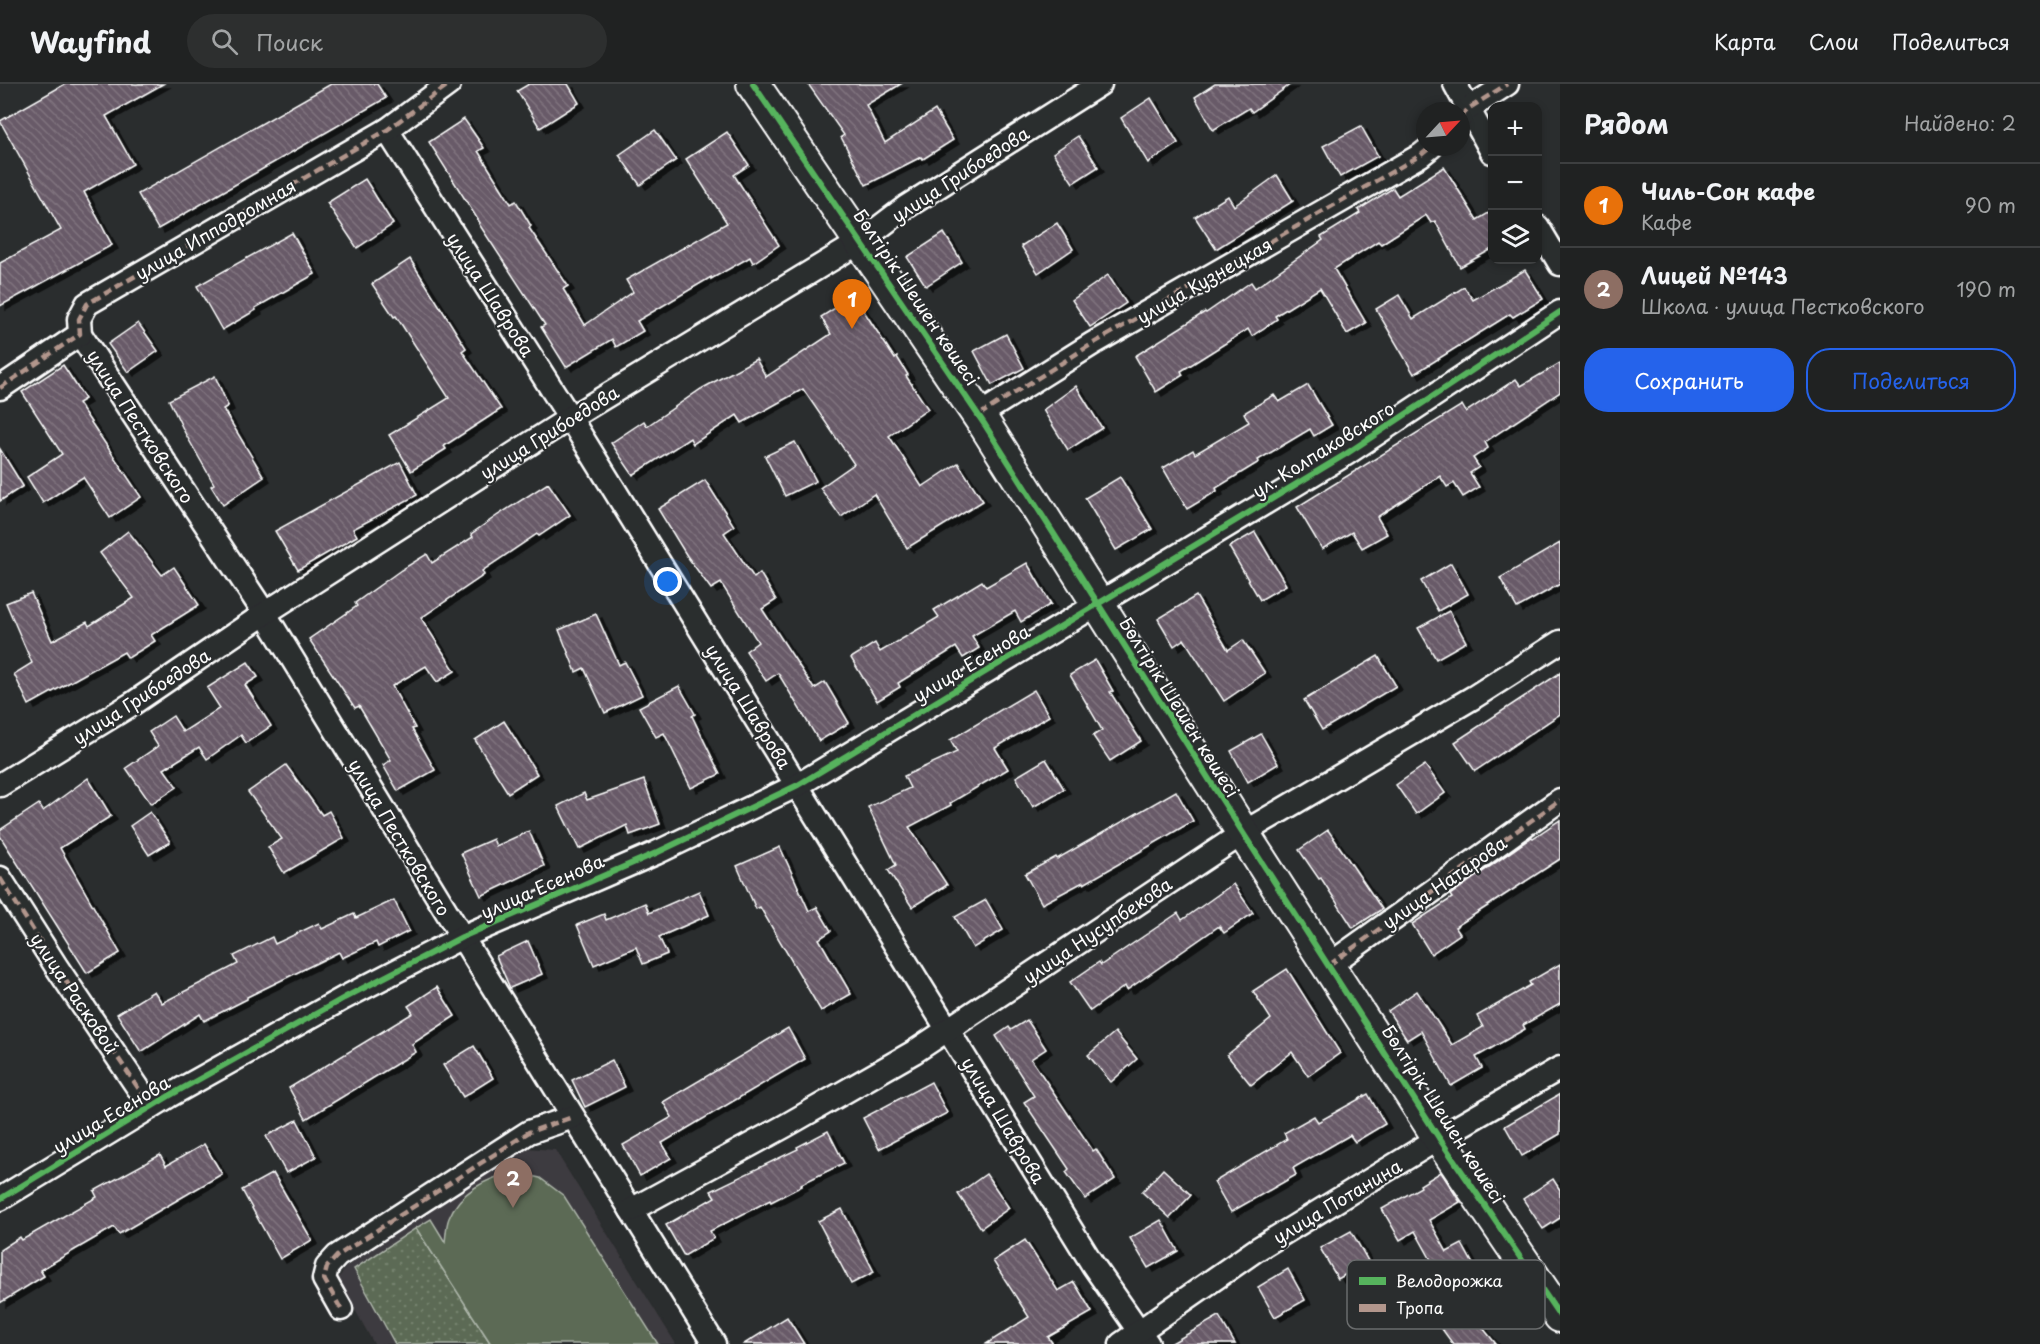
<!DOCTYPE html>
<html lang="ru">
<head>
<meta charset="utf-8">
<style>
  :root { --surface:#202222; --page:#2d2f2f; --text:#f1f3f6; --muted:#a2a4a5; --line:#3d3f40; --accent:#2563eb }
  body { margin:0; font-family:"Playpen Sans",sans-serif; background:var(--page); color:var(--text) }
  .controls { position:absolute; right:18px; top:18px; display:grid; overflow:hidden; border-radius:12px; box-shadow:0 3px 9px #0003 }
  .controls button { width:54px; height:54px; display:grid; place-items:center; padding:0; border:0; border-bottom:2px solid var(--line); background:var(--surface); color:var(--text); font:30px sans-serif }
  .compass { position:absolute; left:1416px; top:18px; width:54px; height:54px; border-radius:50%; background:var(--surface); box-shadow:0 3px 9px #0003; rotate:64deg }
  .you { position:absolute; left:668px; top:498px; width:21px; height:21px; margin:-15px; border:4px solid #fff; border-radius:50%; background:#1a73e8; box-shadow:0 0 0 9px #1a73e833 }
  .badge { display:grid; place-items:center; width:39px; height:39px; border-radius:50%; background:var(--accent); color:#fff; font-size:20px; font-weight:700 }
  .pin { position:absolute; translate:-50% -50px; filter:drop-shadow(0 2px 3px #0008) }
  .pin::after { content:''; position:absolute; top:32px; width:21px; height:18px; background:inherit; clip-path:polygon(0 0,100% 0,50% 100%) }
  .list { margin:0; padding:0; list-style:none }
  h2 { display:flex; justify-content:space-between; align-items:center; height:78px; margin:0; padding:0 24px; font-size:26px }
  h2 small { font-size:20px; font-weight:400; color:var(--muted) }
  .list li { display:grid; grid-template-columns:39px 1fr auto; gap:18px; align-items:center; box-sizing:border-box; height:84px; padding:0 24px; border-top:2px solid var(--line) }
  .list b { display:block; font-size:22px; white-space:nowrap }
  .list p { margin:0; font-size:20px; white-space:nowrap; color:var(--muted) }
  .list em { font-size:20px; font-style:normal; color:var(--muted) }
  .actions { display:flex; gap:12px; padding:18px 24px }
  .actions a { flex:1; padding:14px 0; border:2px solid var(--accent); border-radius:24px; text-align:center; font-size:21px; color:var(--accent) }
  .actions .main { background:var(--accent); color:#fff }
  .icon { flex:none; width:33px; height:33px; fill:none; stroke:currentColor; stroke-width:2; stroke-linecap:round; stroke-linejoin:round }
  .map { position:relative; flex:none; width:1560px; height:1260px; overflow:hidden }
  header { display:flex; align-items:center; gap:36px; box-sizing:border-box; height:84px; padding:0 30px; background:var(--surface); border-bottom:2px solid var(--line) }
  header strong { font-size:28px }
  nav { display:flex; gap:33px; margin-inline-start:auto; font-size:21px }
  .search { width:420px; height:54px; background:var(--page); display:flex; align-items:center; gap:15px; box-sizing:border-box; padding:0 21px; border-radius:33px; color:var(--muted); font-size:22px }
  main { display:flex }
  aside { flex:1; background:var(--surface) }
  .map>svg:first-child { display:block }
  .built { fill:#3d3a3f }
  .grass { fill:url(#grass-dots); stroke:#adb5aa; stroke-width:1.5 }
  .pitch { fill:#5b6b54; stroke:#adb5aa; stroke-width:1.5 }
  .building { fill:url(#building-back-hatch); stroke:#fff; stroke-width:1.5; filter:url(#shadow) }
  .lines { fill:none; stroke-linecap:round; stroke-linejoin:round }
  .street-casing { stroke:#fff; stroke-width:27 }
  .secondary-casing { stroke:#fff; stroke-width:36 }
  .street { stroke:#2a2d2e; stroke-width:22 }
  .secondary { stroke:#2a2d2e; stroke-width:32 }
  .quiet { stroke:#b2968c; stroke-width:4.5; stroke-dasharray:9 4.5; stroke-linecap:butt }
  .cycleway-casing { stroke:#2a2d2e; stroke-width:10 }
  .cycleway { stroke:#56b35d; stroke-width:6 }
  .labels { text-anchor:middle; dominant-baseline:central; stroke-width:4.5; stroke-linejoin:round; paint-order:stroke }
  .street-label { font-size:18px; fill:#fff; stroke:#2a2d2e }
  .key { fill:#2a2d2e; stroke:#6a6c6d; stroke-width:1.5 }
  .key-label { font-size:16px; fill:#fff }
</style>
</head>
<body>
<header>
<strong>Wayfind</strong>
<div class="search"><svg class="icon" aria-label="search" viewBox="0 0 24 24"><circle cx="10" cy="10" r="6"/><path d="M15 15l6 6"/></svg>Поиск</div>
<nav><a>Карта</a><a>Слои</a><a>Поделиться</a></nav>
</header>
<main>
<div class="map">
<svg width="1560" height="1260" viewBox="0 0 1560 1260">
  <defs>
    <pattern id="grass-dots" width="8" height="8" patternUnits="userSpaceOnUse" patternTransform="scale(1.5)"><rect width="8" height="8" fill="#5b6b54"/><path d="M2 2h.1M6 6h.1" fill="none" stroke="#74816e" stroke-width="1.8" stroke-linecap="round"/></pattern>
    <pattern id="building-back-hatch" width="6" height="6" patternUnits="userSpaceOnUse" patternTransform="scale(1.5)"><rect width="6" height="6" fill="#685a67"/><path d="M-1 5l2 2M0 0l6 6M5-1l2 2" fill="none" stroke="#7f737e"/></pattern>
    <filter id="shadow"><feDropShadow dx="6" dy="4" stdDeviation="0" flood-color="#0009"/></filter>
  </defs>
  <rect width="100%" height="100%" fill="#2a2d2e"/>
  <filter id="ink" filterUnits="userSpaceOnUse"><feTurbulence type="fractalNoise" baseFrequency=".0167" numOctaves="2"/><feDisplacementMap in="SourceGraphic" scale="12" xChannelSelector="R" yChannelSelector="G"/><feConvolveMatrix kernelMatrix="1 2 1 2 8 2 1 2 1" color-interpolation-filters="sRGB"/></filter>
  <g filter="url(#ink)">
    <polygon class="built" points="525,1064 555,1066 676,1260 374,1260 338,1195 346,1183"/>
    <polygon class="grass" points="416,1144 491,1260 395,1260 354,1185"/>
    <path class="pitch" d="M513,1088L540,1094L564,1112L658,1260H491L416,1144L431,1135L445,1158C446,1151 446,1141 449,1134C460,1107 486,1095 513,1088Z"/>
    <g class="building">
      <polygon points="65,0 163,0 106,32 133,80 84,108 112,161 0,222 0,179 61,146 0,37"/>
      <polygon points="331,0 377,0 386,14 158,145 138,110"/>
      <polygon points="529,0 568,0 579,19 540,44 517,7"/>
      <polygon points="808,0 901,0 866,21 885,59 935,26 953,56 923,75 921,73 866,101 841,53 844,51"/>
      <polygon points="1215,0 1291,0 1252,28 1249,24 1213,46 1195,13"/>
      <polygon points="1151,14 1178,59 1148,79 1121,34"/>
      <polygon points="464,35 484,64 478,67 511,120 516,117 531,142 529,144 568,202 563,205 585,241 633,208 626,196 727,139 686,75 727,48 749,81 734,91 779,161 753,179 750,173 711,195 711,193 637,237 643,247 616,263 612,255 566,283 541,243 545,241 479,140 480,139 429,58"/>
      <polygon points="1361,42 1378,72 1340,93 1323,62"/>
      <polygon points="655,46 676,76 640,101 619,71"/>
      <polygon points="1078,52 1098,83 1073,99 1053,69"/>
      <polygon points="1444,83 1477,136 1492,127 1492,165 1460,183 1435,137 1431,139 1426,131 1381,160 1378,157 1334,185 1366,239 1347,250 1320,204 1275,232 1277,235 1252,252 1248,245 1181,287 1183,291 1156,308 1135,272 1205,228 1206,229 1251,198 1255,204 1323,156 1321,153 1360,129 1358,126 1393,104 1398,112"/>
      <polygon points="1277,91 1293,117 1216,165 1195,133 1228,112 1234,122"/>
      <polygon points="365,95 393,140 357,164 327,119"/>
      <polygon points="1057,139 1073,165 1038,189 1021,162"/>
      <polygon points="292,149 315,190 255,224 256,226 222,246 197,202"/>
      <polygon points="944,149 962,178 926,202 907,173"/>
      <polygon points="410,175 466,264 462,267 501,325 444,362 446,365 411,387 389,351 449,314 396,232 394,233 372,200"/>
      <polygon points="1525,186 1543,215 1513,233 1510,230 1414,290 1376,225 1399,211 1413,235 1464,203 1473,216"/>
      <polygon points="1108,191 1126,219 1090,243 1072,216"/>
      <polygon points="854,212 895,275 897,273 908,291 906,292 928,325 889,352 922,403 958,379 983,417 907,464 874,410 841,433 820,404 854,380 803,305 742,339 737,331 693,360 690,354 633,391 611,359 644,337 647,342 701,305 756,275 766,293 831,250 821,233"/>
      <polygon points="138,239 158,267 128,288 108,260"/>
      <polygon points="1006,250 1024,284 992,301 974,267"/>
      <polygon points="1560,279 1560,308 1485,358 1488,364 1473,374 1479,383 1470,389 1479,403 1463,413 1454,399 1447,403 1440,392 1377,433 1387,450 1362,464 1352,448 1322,465 1297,423 1462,321 1466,328 1516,295 1521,302"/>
      <polygon points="63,281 85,315 78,319 141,413 110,434 83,393 43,419 27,393 62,370 22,308"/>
      <polygon points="215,292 228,322 223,325 264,393 223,421 211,402 214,400 185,349 169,316"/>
      <polygon points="1308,301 1332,341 1314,352 1310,345 1258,376 1259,378 1216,404 1217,407 1187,425 1163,384 1193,366 1195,370 1249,338 1244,329 1274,311 1279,318"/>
      <polygon points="1076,302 1102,344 1068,366 1043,326"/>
      <polygon points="795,358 816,397 785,412 765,372"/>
      <polygon points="0,365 23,402 0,417"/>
      <polygon points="400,378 417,411 353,445 357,452 298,486 275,447"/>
      <polygon points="1120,393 1152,445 1116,466 1085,414"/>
      <polygon points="705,396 734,442 724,449 754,494 760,489 776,516 762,525 814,605 825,598 849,639 819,657 778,589 766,597 746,567 758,558 721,499 711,505 687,472 658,425"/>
      <polygon points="548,399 570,431 539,452 537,450 482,487 484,491 421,534 455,587 437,598 426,582 392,602 415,644 412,645 435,686 398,707 383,681 391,676 359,622 355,624 309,555 357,522 355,519 401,486 427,470 432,479 473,453 471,450 498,431"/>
      <polygon points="128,447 162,491 174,483 199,521 151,551 155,557 128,574 124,568 29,621 14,590 32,579 6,519 31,509 52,557 87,538 89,542 134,514 100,469"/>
      <polygon points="1255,448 1286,501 1260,516 1229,463"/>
      <polygon points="1560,459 1560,500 1517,524 1500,494"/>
      <polygon points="1027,479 1051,520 1021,538 1015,527 972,552 979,564 963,574 956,563 898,599 900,603 877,617 851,574 875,559 880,568 939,533 934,526 982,497 986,503"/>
      <polygon points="1451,479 1468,510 1438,527 1421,497"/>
      <polygon points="1196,512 1228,566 1243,556 1265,589 1224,617 1184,555 1174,562 1158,535"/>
      <polygon points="1449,527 1466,558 1436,575 1418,544"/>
      <polygon points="596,530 619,581 625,578 642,611 605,629 584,584 576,588 559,546"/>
      <polygon points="1378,572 1396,602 1322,646 1304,616"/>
      <polygon points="1095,576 1113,607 1110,608 1141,657 1110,677 1093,652 1102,646 1070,591"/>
      <polygon points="248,578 258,593 245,601 271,642 246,659 241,651 207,675 199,663 164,685 177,703 151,720 126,684 158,662 149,648 173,632 183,648 220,624 207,604"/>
      <polygon points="1560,589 1560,630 1475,687 1455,658"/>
      <polygon points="679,602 695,630 692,632 720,690 691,704 664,649 656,653 639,623"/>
      <polygon points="1034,606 1049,632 995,664 1008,685 950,719 951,721 909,743 947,801 912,823 888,786 896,781 868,723 910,704 904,692 957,668 950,656"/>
      <polygon points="504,637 537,690 508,709 475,656"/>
      <polygon points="1261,650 1278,680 1248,698 1231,667"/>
      <polygon points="1046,675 1064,705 1033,723 1016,693"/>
      <polygon points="286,681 322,731 329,727 344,754 284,789 268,763 282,755 248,708"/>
      <polygon points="1425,681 1445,709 1416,730 1396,701"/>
      <polygon points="88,694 111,732 60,764 120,869 87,889 0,752 0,746 39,720 43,727"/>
      <polygon points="644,696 660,740 630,751 627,741 579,765 558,722 584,709 587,716"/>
      <polygon points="1176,707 1193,737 1084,800 1083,798 1042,820 1025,790 1056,773 1057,775"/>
      <polygon points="150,728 170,758 149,771 130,742"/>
      <polygon points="1560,736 1560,775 1455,843 1460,850 1431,870 1412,840 1452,814 1450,811 1532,753 1533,754"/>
      <polygon points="1328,746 1382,825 1353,844 1321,794 1319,795 1299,766"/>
      <polygon points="529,747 544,782 481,812 461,769 493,755 496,762"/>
      <polygon points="780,763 809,827 817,823 831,847 819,855 851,910 821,927 760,823 756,825 737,782"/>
      <polygon points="1233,800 1253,829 1224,849 1219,842 1127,906 1125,902 1090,927 1070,898 1099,878 1101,881 1178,829 1182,836"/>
      <polygon points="699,807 709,831 659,853 667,870 643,880 636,863 594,881 577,841 604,830 606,836 645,819 649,829"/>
      <polygon points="394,816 409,847 378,863 376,858 342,874 339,868 247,913 247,915 204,937 200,930 141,968 117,930 154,907 162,919 238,880 234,872 272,853 275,860 319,839 322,845 354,830 356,834"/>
      <polygon points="986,816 1003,846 973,864 955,833"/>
      <polygon points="528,857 542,890 510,904 496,872"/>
      <polygon points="1560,880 1560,920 1523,941 1525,945 1476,973 1482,984 1451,1002 1421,947 1407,956 1388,927 1417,907 1452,961 1483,943 1477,932 1531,901 1529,898"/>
      <polygon points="1287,885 1340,969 1308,992 1292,968 1251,1001 1227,971 1271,935 1253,907"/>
      <polygon points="437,903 455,932 412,960 416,968 306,1035 289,1004 413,929 408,922"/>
      <polygon points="1027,936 1046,965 1031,975 1093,1067 1096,1065 1115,1095 1085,1115 1066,1088 1069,1085 1024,1018 1034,1012 996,952 1009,943 1011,946"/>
      <polygon points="788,944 805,975 662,1059 671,1074 640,1092 623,1061 672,1033 663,1018"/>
      <polygon points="1115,948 1137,975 1111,998 1088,971"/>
      <polygon points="474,962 493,994 463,1013 443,981"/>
      <polygon points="612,976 625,1003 585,1023 572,996"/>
      <polygon points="931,998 947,1029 879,1065 863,1034"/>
      <polygon points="1368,1010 1385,1040 1355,1058 1350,1051 1293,1084 1296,1091 1231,1128 1214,1098 1287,1055 1284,1049 1314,1032 1318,1038"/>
      <polygon points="1560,1010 1560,1050 1522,1072 1505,1042"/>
      <polygon points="297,1036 316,1073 286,1089 266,1052"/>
      <polygon points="828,1047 844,1079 801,1100 802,1102 771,1118 770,1116 710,1147 714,1154 684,1172 666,1141 715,1113 711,1107 798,1065 797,1063"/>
      <polygon points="204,1060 222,1090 119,1150 114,1143 40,1186 44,1192 0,1219 0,1166 20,1153 22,1156 97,1113 94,1107 160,1071 166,1082"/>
      <polygon points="1163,1085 1191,1111 1170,1134 1142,1108"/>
      <polygon points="1441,1088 1460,1118 1429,1136 1447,1168 1462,1160 1480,1193 1450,1210 1415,1147 1400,1156 1382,1125 1421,1103 1420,1101"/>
      <polygon points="273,1089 312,1156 280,1175 242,1106"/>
      <polygon points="986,1090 1009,1124 981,1144 958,1110"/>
      <polygon points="1553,1095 1560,1106 1560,1134 1543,1145 1523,1115"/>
      <polygon points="842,1125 874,1188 851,1200 818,1137"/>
      <polygon points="1161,1136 1178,1167 1148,1184 1130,1154"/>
      <polygon points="1351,1147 1368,1177 1338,1195 1320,1164"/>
      <polygon points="1025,1156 1058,1207 1074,1198 1092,1228 1048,1253 1053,1260 986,1260 1029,1233 993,1177"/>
      <polygon points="1288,1185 1305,1216 1275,1233 1258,1203"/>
      <polygon points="1464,1221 1496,1260 1453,1260 1439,1241"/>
      <polygon points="1219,1232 1235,1260 1170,1260"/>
      <polygon points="787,1233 804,1260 744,1260"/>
    </g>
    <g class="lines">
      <g class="street-casing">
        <g id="street">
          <polyline points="1455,0 1492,68"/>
          <polyline points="1461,33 1468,25 1507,0"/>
          <polyline points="387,46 565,326 1093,1181 1148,1260"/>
          <polyline points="1538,143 1560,180"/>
          <polyline points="80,250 265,530 462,853 714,1260"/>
          <polyline points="0,304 80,250 79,235 87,220 387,46 449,0"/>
          <polyline points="979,331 1092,260 1421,71 1431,63"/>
          <polyline points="0,701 132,620 270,526 570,334 860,158 906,123 1100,0"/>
          <polyline points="0,794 56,882 151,1023"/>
          <polyline points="1329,881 1560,716"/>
          <polyline points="0,1115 169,1012 344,914 462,853 656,769 798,701 1346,370 1560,228"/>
          <polyline points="631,1126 785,1042 914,968 1243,749 1474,613 1560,558"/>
          <polyline points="341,1225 324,1195 327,1183 337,1172 529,1048 573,1033"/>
          <polyline points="1121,1260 1256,1166 1439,1054 1560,984"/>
        </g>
      </g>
      <g class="secondary-casing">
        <polyline id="secondary" points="753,0 985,341 1243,749 1439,1054 1560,1232"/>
      </g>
      <use href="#street" class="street"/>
      <use href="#secondary" class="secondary"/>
      <g class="quiet">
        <polyline points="1461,33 1468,25 1507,0"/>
        <polyline points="0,304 80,250 79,235 87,220 387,46 449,0"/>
        <polyline points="979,331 1092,260 1421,71 1431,63"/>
        <polyline points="0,794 56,882 151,1023"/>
        <polyline points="1329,881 1560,716"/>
        <polyline points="341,1225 324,1195 327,1183 337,1172 529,1048 573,1033"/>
      </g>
      <g class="cycleway-casing">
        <g id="cycleway">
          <polyline points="753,0 985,341 1243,749 1439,1054 1560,1232"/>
          <polyline points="0,1115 169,1012 344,914 462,853 656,769 798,701 1346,370 1560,228"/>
        </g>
      </g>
      <use href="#cycleway" class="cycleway"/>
    </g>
  </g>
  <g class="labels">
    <g class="street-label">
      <text transform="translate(960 90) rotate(-33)">улица Грибоедова</text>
      <text transform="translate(215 145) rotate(-30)">улица Ипподромная</text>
      <text transform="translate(1204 196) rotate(-30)">улица Кузнецкая</text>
      <text transform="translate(491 210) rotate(57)">улица Шаврова</text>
      <text transform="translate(917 213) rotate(56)">Бөлтірік Шешен көшесі</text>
      <text transform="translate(141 342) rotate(57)">улица Пестковского</text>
      <text transform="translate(549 348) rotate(-32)">улица Грибоедова</text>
      <text transform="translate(1323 365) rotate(-32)">ул. Kолпаковского</text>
      <text transform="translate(971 579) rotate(-31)">улица Есенова</text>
      <text transform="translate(141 612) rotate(-33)">улица Грибоедова</text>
      <text transform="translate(749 622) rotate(58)">улица Шаврова</text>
      <text transform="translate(1180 623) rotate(58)">Бөлтірік Шешен көшесі</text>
      <text transform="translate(400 753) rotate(59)">улица Пестковского</text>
      <text transform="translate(1444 798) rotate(-35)">улица Натарова</text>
      <text transform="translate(542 802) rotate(-24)">улица Есенова</text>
      <text transform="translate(1097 846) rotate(-34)">улица Нусупбекова</text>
      <text transform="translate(75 909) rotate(56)">улица Расковой</text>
      <text transform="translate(111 1030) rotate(-31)">улица Есенова</text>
      <text transform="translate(1444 1030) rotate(57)">Бөлтірік Шешен көшесі</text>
      <text transform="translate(1004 1036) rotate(59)">улица Шаврова</text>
      <text transform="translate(1337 1117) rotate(-31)">улица Потанина</text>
    </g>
  </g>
  <rect x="1347" y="1176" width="198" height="69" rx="9" class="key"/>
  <rect x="1359" y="1193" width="27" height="8" fill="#56b35d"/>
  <rect x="1359" y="1220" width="27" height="8" fill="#b2968c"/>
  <g class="key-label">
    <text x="1396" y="1203">Велодорожка</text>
    <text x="1396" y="1230">Тропа</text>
  </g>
</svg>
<div class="controls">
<button>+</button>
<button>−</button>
<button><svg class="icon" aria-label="layers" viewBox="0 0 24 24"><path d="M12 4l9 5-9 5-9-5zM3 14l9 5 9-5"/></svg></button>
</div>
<svg class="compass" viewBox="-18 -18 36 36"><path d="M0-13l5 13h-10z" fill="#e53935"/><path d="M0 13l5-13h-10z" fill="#a2a4a5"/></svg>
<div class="you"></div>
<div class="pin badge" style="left:852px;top:245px;background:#e8710a">1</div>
<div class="pin badge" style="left:513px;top:1124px;background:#8d6e63">2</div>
</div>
<aside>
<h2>Рядом<small>Найдено: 2</small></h2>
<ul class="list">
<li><span class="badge" style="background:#e8710a">1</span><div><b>Чиль-Сон кафе</b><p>Кафе</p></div><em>90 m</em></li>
<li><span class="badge" style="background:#8d6e63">2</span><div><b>Лицей №143</b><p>Школа · улица Пестковского</p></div><em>190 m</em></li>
</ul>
<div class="actions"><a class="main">Сохранить</a><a>Поделиться</a></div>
</aside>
</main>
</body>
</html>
